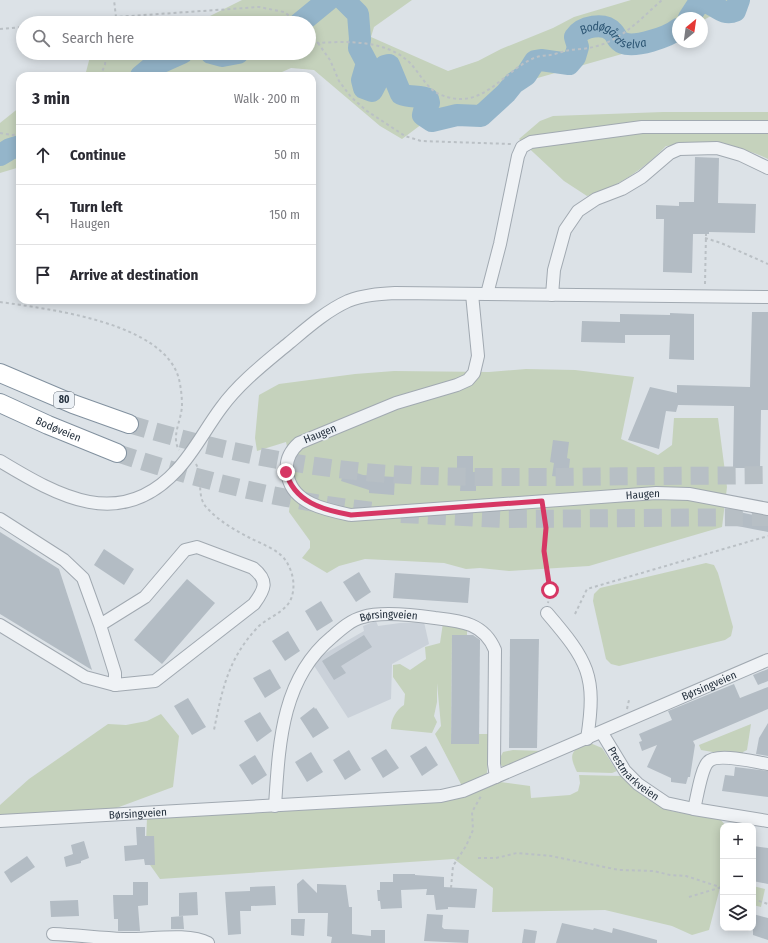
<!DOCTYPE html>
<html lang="en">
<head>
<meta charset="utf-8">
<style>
  :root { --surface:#fff; --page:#f7f7f7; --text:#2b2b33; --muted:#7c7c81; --line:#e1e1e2 }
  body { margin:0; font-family:"Fira Sans Condensed",sans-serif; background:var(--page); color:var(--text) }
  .controls { position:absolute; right:12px; bottom:12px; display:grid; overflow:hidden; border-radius:8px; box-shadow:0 2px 10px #0003 }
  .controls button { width:36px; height:36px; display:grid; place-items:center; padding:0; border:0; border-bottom:1px solid var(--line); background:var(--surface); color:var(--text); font:20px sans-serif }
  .compass { position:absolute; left:672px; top:12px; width:36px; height:36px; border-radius:50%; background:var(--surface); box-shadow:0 2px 10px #0003; rotate:29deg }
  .stop { position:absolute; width:12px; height:12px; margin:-9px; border:3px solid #d63764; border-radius:50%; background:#fff }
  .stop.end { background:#d63764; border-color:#fff; box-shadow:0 1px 4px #0008 }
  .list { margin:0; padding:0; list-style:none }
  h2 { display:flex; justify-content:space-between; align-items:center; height:52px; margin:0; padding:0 16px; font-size:17px }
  h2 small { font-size:13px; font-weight:400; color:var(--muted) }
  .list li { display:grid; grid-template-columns:26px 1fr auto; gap:12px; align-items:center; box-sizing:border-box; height:60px; padding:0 16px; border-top:1px solid var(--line) }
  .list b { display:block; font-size:15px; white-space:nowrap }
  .list p { margin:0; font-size:13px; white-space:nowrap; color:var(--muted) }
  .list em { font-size:13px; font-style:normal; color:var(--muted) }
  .icon { flex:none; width:22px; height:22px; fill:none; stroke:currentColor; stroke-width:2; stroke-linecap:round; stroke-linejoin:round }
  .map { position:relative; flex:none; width:768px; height:943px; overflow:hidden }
  .search { position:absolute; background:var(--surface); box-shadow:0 2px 10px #0003; left:16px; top:16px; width:300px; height:44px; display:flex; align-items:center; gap:10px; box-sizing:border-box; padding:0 14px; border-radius:22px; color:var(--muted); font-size:15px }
  .panel { position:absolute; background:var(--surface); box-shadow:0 2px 10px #0003; left:16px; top:72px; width:300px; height:232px; border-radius:12px }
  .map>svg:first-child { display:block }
  .built { fill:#cad1d9 }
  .green { fill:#c5d2bc }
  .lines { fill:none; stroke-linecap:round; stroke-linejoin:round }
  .river { stroke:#94b5ca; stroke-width:22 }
  .building { fill:#b3bcc4 }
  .highway-tunnel { stroke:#b7bfc5; stroke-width:18; stroke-dasharray:18 9; stroke-linecap:butt }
  .minor-casing { stroke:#a1a9b1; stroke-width:14 }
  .highway-casing { stroke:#82919f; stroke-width:20 }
  .path { stroke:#bac0c5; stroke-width:2; stroke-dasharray:3 3; stroke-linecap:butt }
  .minor { stroke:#eff2f5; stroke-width:12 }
  .highway { stroke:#fff; stroke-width:18 }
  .route { stroke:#d63764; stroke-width:5 }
  .labels { text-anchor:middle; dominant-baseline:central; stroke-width:4; stroke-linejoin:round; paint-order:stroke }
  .shield { fill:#ebf0f5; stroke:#606a75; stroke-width:1 }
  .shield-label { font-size:10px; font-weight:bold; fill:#25313e }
  .street-label { font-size:11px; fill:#25313e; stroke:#ebf0f5 }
  .water-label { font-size:12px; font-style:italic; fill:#2d5674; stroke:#ebf0f5 }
</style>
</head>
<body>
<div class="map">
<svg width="768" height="943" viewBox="0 0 768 943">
  <rect width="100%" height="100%" fill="#dce2e7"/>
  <polygon class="built" points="376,621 378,626 400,623 424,622 429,644 392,664 391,699 348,718 313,664 317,658 364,631 363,626"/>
  <g class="green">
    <polygon points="242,0 412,0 374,27 371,37 448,71 478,61 501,49 553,28 574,17 631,0 739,0 702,21 702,18 678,18 678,32 622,54 534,79 476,110 453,112 426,121 402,139 380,126 314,70 291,68 273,76 79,76 86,72 91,53 309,53 309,23 184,23 206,18"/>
    <polygon points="20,107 20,167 0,173 0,123"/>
    <path d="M663,112H768V159C736,143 700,143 666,146C644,169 618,187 587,196L564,181L519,139L540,121L553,116Z"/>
    <polygon points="526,369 575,370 634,377 621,439 658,455 672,445 674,418 718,418 727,487 722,527 589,566 509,571 480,568 466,569 444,563 365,559 339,566 327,573 302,558 310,548 310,541 289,512 293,472 286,442 257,451 255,438 259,395 279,384 355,374 394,371 489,372"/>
    <polygon points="706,563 714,565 718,573 733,627 731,636 725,640 619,666 611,664 606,659 593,601 594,594 600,588"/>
    <path d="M443,623L467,625V635H452L451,743L479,744V734H490L487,773L483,778L462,786L435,734L441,726L437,683V702L434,716L437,722L432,733L391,729C391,719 396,710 404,705L405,694L393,677V665L400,664L410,670L426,659L425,647L440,643Z"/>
    <polygon points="161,714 179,736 173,787 111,810 0,815 0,805 29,779 108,724 126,725 147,721"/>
    <polygon points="751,724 747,750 743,752 742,757 701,750 699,745"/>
    <path d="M590,743L602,748L617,771L612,773L577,772C568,753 571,750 590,743Z"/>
    <polygon points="513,750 543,751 504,768 501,765 500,758 503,752"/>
    <polygon points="579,775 621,776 648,799 671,811 720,819 726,826 723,826 721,884 709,930 692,935 672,926 605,910 492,912 493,888 454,859 160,879 148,862 146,843 147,818 327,809 447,800 464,797 500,782 530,786 531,798 570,795 578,791 580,783"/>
    <polygon points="753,886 765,889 761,907 753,905"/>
  </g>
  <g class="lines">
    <g class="river">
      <path id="s1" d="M344,0L358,14L360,39L359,48L367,63L362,80L364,88L372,91L385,66L389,65L401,94C410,98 420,95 428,99L429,103L424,111L423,115L432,121L457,115L481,116L506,93L514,83L526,75L535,61L541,60L569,64L575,57L578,47L575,37C582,26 604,22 613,32C617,36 617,41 623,43C635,48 668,37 678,29"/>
      <path d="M689,18L700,1C714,1 721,17 735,11L739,0"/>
      <polyline points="300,23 328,0"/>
      <polyline points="211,53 222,56 238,53"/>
      <polyline points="141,76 153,66 182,53"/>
      <polyline points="0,155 10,149 20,146"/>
    </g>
  </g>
  <g class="building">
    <polygon points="695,157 719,158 718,203 756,204 755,233 709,232 709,234 693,234 692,273 663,272 664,219 656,219 656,205 679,206 679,202 694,202"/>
    <polygon points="752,312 768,312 768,410 761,410 760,468 733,468 734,406 678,405 676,412 666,411 659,449 628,440 650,387 677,393 677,385 750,387"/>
    <polygon points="670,313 694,314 694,360 669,359 670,335 625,335 625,343 581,342 582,321 620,322 620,314 670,315"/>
    <polygon points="553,440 569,442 567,458 570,459 568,478 552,476 554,463 550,462"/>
    <polygon points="457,456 473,456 473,472 476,472 476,491 460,491 461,477 457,477"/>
    <polygon points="345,469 363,475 395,477 394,495 369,493 369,490 341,481"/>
    <polygon points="730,510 768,518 768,532 727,524"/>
    <polygon points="0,532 59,569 92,670 0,614"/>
    <polygon points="104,549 134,569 124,585 94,565"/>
    <polygon points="359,572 371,592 356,602 343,582"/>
    <polygon points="395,573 470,578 468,603 393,598"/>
    <polygon points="187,579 215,603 162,664 134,640"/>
    <polygon points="321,601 333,621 317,631 305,611"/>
    <polygon points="288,631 300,651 285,661 272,641"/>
    <polygon points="364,635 372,647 341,666 346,673 334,680 322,661"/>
    <polygon points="452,635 473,635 480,640 479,744 451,744"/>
    <polygon points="510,639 539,639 537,748 509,748"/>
    <polygon points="270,669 281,688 265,698 253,678"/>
    <polygon points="768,669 768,681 758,685 753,675"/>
    <polygon points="734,684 740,698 768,687 768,709 693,741 695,745 690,777 688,777 686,784 671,782 671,778 647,767 657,745 642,751 639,742 642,741 639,734 672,720 668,711"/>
    <polygon points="188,698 206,727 192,735 174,706"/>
    <polygon points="314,707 315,709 316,708 329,728 313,738 300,718"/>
    <polygon points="260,712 272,731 257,742 244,721"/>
    <polygon points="768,723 768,756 756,754 759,738"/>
    <polygon points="426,746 438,765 422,776 410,756"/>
    <polygon points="386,749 399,768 383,778 371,758"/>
    <polygon points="349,750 361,770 345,780 333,760"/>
    <polygon points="311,752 323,772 307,782 295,762"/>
    <polygon points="255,755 267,775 252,785 239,765"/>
    <polygon points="735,767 768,771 768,797 722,791 725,775 734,776"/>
    <polygon points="136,827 145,827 145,836 154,836 155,865 145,865 144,859 125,861 124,846 137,845"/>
    <polygon points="84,841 89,858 81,861 81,863 66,867 64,857 73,854 71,845"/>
    <polygon points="753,846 768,848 768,884 753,881"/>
    <polygon points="27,856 35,867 11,883 4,872"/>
    <polygon points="393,874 415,874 415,875 444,877 444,887 477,889 475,908 448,907 448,909 436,910 434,895 426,895 427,889 401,890 402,908 381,909 380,901 378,901 377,890 380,890 380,882 393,882"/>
    <polygon points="303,879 317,893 317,884 346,885 349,907 352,907 352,934 371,936 371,930 385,930 385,943 331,943 332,937 327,936 328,913 298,913 297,884"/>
    <polygon points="133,882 148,882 148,905 138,906 140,931 118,931 118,919 114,919 113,895 133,895"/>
    <polygon points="275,886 276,905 251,906 251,911 240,911 241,934 228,935 225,892 250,891 250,887"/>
    <polygon points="197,892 198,915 179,916 179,893"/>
    <polygon points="78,900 79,916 51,917 50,901"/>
    <polygon points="427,914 443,915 442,927 444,929 469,930 468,943 424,941"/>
    <polygon points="753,914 768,918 768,940 753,935"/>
    <polygon points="183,916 184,929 171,929 171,917"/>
    <polygon points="291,919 305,919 304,936 291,935"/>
    <polygon points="562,923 593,930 594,928 612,933 613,928 657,940 657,943 556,943"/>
    <polygon points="524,929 537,931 535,943 522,943"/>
  </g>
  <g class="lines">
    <g class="highway-tunnel">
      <path d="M129,424C210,448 292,466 376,473C437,478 497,477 558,477C628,476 698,476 768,475"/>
      <path d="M117,453C202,481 287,502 375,511"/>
      <polyline points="401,514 505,519 768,517"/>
    </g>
    <g class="minor-casing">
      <g id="minor">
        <path id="s2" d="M472,294L478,356L474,373L468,380L457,385L396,403L299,443C289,452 284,463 288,477C294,504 327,510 351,515L656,493L689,494L768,509"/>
        <polyline points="487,294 500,244 518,156 522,147 531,142 642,127 768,127"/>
        <polyline points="552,295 554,270 565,230 578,211 596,199 622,189 642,177 670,153 679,149 717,148 741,155 768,168"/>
        <path d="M0,461C58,496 120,532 177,470C194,452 206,428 221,408C239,383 265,363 289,343C307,328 326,311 348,301C363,295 379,294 395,293L768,297"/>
        <path d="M0,519L64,560L83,578L100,625L115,673V685L155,681L254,604C265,589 269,581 253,568L197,547L185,550L145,597L100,625"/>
        <path d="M547,613C588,661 597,675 587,739"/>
        <polyline points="0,625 85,677 115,685"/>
        <path id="s3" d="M602,733L625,771L638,784L666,803L694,809L768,821"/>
        <path id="s4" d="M275,806C279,745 281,679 332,637C341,629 351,620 363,617C382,611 414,615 435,618C461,621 484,623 495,650L494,764L496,777"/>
        <path d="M694,809C697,798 701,769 708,762C717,752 755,762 768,764"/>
        <path id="s5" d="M0,821L441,796L463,791L768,660"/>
        <path d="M53,934C76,935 100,938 123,939C147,940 188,932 208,943"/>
      </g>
    </g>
    <g class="highway-casing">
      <g id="highway">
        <polyline points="0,373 73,404 129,424"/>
        <path id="s6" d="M0,403L48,425L117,453"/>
      </g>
    </g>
    <g class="path">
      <polyline points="66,23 116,17 259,7 284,12 299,23"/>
      <polyline points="114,23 116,17 114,0"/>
      <polyline points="0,29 23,27"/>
      <path d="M309,33L318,43C348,41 387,40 410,63C419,72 427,89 439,94C482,113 500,73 534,58C541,55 548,56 555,54C567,50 569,50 581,49C617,46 637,22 662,0"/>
      <polyline points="318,43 330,60 339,81 351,97 367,111 405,136 421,141 511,144"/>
      <polyline points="100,76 105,65 106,53"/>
      <polyline points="0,133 12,135 20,134"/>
      <polyline points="705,238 721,243 768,264"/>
      <polyline points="705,284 706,234"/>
      <path d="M0,302C48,309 164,322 179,379C181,388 182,397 182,406C181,422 171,436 179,450"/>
      <path d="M196,464C204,478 195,497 208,509C219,521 236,531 250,538C262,544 279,550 286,561C293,572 296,586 291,599C285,613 266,618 257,628C228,659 222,690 214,730"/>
      <polyline points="545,512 544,551 550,590 548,603"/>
      <polyline points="575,614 587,589 768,536"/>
      <polyline points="627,709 629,700"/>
      <polyline points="478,858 496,858 517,853 551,856 619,870 654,871 670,875 686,876 723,888"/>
      <polyline points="451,888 453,866 466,846 473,830 472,812 481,796"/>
      <polyline points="689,897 722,887"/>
      <polyline points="753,899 768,904"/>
    </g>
    <use href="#minor" class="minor"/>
    <use href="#highway" class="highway"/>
  </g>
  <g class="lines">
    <path class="route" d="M286,472C294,502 323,510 351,515L542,501L546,528L544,551L550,590"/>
  </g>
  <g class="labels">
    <rect class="shield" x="54" y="392" width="20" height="16" rx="3"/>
    <g class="shield-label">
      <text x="64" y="400">80</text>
    </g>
    <g class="street-label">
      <text stroke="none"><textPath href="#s6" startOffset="64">Bodøveien</textPath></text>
      <text transform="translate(320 434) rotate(-22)">Haugen</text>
      <text stroke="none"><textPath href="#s2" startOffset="678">Haugen</textPath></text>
      <text stroke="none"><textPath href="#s4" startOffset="247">Børsingveien</textPath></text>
      <text stroke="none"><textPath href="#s5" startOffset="732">Børsingveien</textPath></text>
      <text stroke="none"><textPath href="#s3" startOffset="52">Prestmarkveien</textPath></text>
      <text stroke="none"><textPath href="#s5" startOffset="138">Børsingveien</textPath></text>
    </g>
    <g class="water-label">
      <text stroke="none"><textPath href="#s1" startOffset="462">Bodøgårdselva</textPath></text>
    </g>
  </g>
</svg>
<div class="controls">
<button>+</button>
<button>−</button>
<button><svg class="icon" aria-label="layers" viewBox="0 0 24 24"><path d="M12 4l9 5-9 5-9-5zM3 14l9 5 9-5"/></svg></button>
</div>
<svg class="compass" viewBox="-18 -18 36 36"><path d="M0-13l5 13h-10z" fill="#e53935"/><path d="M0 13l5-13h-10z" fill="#7c7c81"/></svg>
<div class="stop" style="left:550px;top:590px"></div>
<div class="stop end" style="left:286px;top:472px"></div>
<div class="search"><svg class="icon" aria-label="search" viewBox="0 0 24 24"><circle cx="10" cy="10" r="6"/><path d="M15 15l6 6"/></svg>Search here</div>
<section class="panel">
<h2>3 min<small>Walk · 200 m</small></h2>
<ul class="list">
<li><svg class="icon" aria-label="ahead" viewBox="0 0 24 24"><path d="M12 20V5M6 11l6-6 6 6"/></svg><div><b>Continue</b></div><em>50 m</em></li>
<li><svg class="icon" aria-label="left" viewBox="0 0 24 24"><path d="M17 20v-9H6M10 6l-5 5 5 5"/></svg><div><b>Turn left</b><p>Haugen</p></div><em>150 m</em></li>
<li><svg class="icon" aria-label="arrive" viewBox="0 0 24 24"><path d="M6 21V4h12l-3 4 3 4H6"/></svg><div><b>Arrive at destination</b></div></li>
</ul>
</section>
</div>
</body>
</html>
